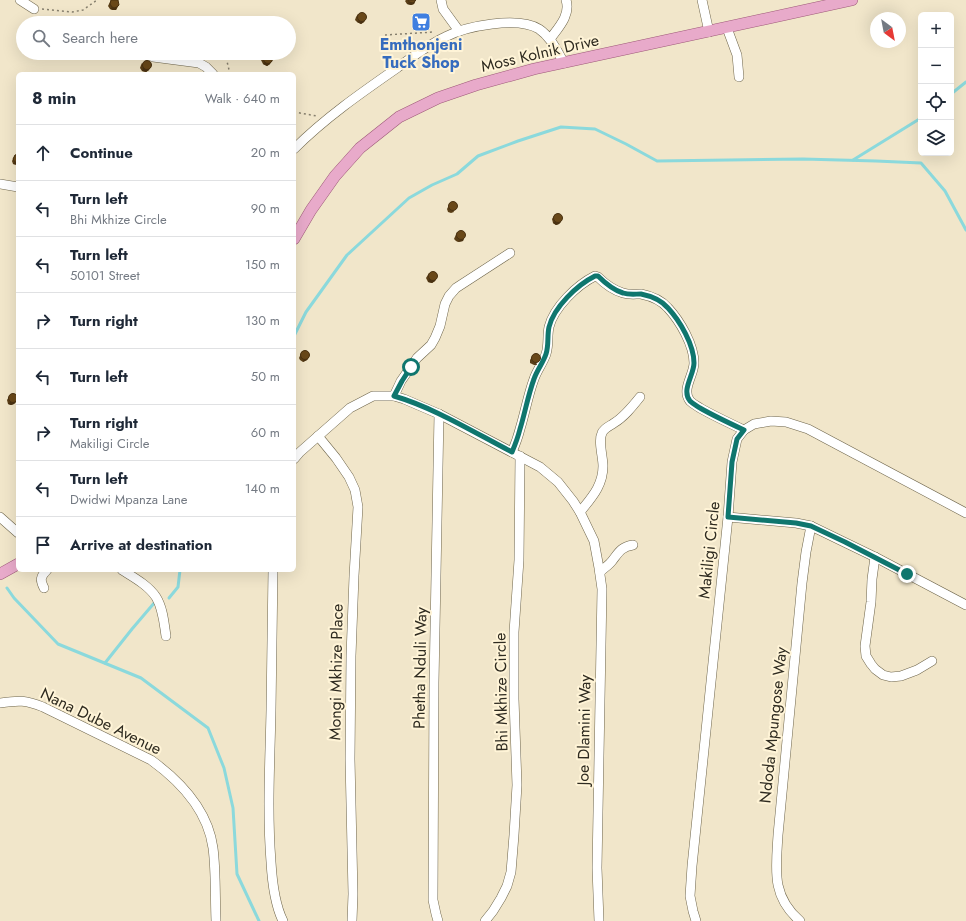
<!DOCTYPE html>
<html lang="en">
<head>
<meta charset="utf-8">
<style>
  :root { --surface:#fff; --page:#f6f6f7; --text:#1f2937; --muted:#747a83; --line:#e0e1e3 }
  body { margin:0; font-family:Jost,sans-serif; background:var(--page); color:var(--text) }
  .controls { position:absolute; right:12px; top:12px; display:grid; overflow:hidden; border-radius:6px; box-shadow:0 4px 16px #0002 }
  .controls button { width:36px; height:36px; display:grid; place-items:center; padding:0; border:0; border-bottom:1px solid var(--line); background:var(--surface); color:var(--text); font:20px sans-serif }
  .compass { position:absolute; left:870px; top:12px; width:36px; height:36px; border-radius:50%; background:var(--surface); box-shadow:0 4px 16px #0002; rotate:148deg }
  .stop { position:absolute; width:12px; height:12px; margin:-9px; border:3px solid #0f766e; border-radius:50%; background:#fff }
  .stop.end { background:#0f766e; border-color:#fff; box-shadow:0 1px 4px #0008 }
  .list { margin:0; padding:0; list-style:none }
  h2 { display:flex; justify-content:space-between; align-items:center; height:52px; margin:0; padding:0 16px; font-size:17px }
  h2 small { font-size:13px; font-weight:400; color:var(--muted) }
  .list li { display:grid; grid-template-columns:26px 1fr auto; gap:12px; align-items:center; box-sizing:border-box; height:56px; padding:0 16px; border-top:1px solid var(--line) }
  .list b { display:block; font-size:15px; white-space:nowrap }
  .list p { margin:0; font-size:13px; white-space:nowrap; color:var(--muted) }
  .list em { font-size:13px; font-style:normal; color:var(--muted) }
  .icon { flex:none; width:22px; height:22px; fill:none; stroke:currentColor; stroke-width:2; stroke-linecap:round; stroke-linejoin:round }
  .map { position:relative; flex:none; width:966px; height:921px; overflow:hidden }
  .search { position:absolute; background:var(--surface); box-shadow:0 4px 16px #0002; left:16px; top:16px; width:280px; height:44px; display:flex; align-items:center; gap:10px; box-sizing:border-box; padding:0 14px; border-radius:22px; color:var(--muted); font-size:15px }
  .panel { position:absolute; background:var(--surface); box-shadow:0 4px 16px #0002; left:16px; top:72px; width:280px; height:500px; border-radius:6px }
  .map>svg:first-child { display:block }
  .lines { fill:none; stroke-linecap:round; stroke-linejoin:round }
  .stream { stroke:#8bd9dc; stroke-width:3 }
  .minor-casing { stroke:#6e654b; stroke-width:10 }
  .major-casing { stroke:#9d5978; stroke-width:12 }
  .path { stroke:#867f6d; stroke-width:1.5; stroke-dasharray:2 3; stroke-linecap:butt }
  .minor { stroke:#fff; stroke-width:9 }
  .major { stroke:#e8aaca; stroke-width:11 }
  .wall { fill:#5a3e16 }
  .shaded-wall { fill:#4a3212 }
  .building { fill:#694819; stroke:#4a3212 }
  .route { stroke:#0f766e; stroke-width:5 }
  .labels { text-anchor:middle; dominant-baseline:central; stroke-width:4; stroke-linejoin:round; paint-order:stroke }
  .shop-label { font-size:16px; font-weight:bold; fill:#366cbe; stroke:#fff4d7 }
  .street-label { font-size:16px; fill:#2f2b20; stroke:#fff4d7 }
</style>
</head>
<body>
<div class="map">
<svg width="966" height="921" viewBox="0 0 966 921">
  <rect width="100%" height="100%" fill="#f1e6ca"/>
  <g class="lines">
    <g class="stream">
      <polyline points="951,94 966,82"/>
      <polyline points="853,160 921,118"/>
      <polyline points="294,336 306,312 347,255 409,198 432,185 457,174 478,156 518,141 561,127 595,129 626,144 657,161 803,159 876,161 921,163 945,191 966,230"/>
      <polyline points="7,588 14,598 58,644 141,678 208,728 224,768 233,808 237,874 259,921"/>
      <polyline points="169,598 178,587 180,570"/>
      <polyline points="105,663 132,629 155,602"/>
    </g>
    <g class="minor-casing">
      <g id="minor">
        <polyline points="20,0 34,9"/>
        <polyline points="441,0 443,9 459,31"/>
        <polyline points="702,0 709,32"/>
        <polyline points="727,28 737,55 739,77"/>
        <path d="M550,39C558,28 571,15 566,0"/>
        <polyline points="153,57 199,63 206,67 213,74"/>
        <path d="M294,149C325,118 361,93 397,68C412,57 428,45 445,37C466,26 518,16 539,29C551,37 557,51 564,63"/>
        <polyline points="0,184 18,187"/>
        <polyline points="394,396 401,381 417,358 431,345 435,338 440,326 445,304 449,296 456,288 510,253"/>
        <polyline points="318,436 336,458 349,477 355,490 358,507 354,576 351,656 350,759 353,894 352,921"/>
        <path d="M512,452C515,445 518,437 520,429C525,413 528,395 534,379C537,370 543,363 546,354C549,345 547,336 549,327C554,307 577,285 595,276L598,277C605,284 613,290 623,293C629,295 635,294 641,294C651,296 662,301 668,308C680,321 694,345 694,363C694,375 681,390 690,401C693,404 697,406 700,408C714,416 729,423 744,430"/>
        <polyline points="294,459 300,452 350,408 373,396 394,396 404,399 439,414 540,467 558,482 573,501 580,512 594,541 599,568 602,589 597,868 599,921"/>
        <path d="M580,512C591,498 603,486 603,466C603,457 598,441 602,433C604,428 610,426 614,423C624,417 632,407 640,397"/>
        <polyline points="0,517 18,533"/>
        <polyline points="728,517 796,523 811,526 875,557 966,605"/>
        <polyline points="875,557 872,579 871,602 865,646 866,656 871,664 875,669 883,675 891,677 901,676 917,670 932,661"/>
        <path d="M122,570C133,577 148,585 156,597C163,608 164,623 166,636"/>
        <path d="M273,570C272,617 272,663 271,710C270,761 267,811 271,862C272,879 275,905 283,921"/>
        <path d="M600,572C604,568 609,565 612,561C619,552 621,547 633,545"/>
        <path d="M44,588C40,580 40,577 47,570"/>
        <path d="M0,703C19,700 26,700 43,707L151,760C180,781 208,811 213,848C216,871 215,897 216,921"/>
        <polyline points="438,921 436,914 433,900 434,683 439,414"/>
        <polyline points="485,921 493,911 501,898 507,886 511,872 514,835 517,785 514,699 514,632 519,560 520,456"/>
        <polyline points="696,921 693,911 690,896 692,866 728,517 732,462 737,439 744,430 754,424 771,421 786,422 808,429 966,513"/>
        <path d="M800,921C771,896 776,869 778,835L802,583L806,552L811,526"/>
      </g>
    </g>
    <g class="major-casing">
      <g id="major">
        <polyline points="294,239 311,210 335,176 360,148 399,117 438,98 476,85 534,69 852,0"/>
        <polyline points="0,574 18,564"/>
      </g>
    </g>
    <g class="path">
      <polyline points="42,9 72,12 83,10 97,0"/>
      <polyline points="224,23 224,16"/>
      <polyline points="385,35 433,32"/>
      <polyline points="225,53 230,74"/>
      <polyline points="294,112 317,116"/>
    </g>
    <use href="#minor" class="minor"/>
    <use href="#major" class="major"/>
  </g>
  <g class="wall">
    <polygon points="111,0 119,5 116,10 113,10 110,9 108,6"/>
    <polygon points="406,0 416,0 414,4 411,5 407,4 405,1"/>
    <polygon points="358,14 365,20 364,22 361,24 357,22 355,20 356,17"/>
    <polygon points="265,55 270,64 267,66 263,64 261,60"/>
    <polygon points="142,63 149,70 146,72 142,71 140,68 141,65"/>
    <polygon points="15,155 17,165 13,164 12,161"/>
    <polygon points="450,203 454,212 451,213 448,212 447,209"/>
    <polygon points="555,214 562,219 559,224 556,225 553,223 552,219"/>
    <polygon points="457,232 464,238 463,241 458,242 456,241 454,239"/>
    <polygon points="429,273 436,279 435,281 432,283 428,282 426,278"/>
    <polygon points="302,351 309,357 307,360 303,362 300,360 299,358"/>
    <polygon points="533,355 537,365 534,365 530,363 530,360"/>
    <polygon points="10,395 17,400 14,404 11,405 8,404 7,400"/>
  </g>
  <g class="shaded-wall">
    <polygon points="415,1 414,4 411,5 407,4 409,2"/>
    <polygon points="112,7 117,7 116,10 113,10 110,9"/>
    <polygon points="359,20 365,20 364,22 361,24 357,22"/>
    <polygon points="265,62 271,62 270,64 267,66 263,64"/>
    <polygon points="143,68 150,68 149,70 146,72 142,71"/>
    <polygon points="15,162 18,163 18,165 13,164"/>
    <polygon points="555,221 561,222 559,224 556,225 553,223"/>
    <polygon points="464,238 463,241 458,242 460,240"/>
    <polygon points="429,279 436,279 435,281 432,283 428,282"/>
    <polygon points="309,357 307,360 303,362 304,359"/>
    <polygon points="10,402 16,402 14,404 11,405 8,404"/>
  </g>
  <g class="building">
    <polygon points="111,0 118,0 119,5 117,7 114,8 112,7 110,4"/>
    <polygon points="408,0 416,0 413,3 409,2"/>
    <circle cx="362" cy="17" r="4.5"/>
    <polygon points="84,18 86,20 87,23 78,23 79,19"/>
    <polygon points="277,20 281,20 283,23 274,23"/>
    <circle cx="268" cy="59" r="4.5"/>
    <circle cx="147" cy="65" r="4.5"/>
    <polygon points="18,154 18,163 15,162 13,159 15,155"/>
    <circle cx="453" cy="206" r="4.5"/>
    <circle cx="558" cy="218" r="4.5"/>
    <circle cx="461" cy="235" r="4.5"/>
    <circle cx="433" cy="276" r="4.5"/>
    <circle cx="305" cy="355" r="4.5"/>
    <circle cx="536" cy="358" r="4.5"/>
    <circle cx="13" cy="398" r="4.5"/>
  </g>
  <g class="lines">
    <path class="route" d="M411,367L402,381L394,396C435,408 475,433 512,452C515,445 518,437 520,429C525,413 528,395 534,379C537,370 543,363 546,354C549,345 547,336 549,327C554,307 577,285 595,276H598C606,284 613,290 623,293C629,295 635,294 641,294C651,296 662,301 668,308C680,321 694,345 694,363C694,375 681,390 690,401C693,404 697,406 700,408C714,416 729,423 744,430L737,439L732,462L728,517L796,523L811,526L845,542L907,574"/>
  </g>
  <defs>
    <g id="supermarket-square" transform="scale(1)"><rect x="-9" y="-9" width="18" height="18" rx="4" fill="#3f7fe0" stroke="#fff4d7"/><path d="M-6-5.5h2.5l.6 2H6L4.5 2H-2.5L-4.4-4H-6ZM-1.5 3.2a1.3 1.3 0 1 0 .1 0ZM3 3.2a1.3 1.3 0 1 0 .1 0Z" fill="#fff"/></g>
  </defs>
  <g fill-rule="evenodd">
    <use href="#supermarket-square" x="421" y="22"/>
  </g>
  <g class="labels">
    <g class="shop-label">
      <text x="421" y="44">Emthonjeni<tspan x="421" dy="18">Tuck Shop</tspan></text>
    </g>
    <g class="street-label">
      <text transform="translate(540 53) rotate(-13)">Moss Kolnik Drive</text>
      <text transform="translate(709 550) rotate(-84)">Makiligi Circle</text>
      <text transform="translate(420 668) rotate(-89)">Phetha Nduli Way</text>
      <text transform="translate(336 672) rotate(-89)">Mongi Mkhize Place</text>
      <text transform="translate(501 692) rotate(-91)">Bhi Mkhize Circle</text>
      <text transform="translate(101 721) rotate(26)">Nana Dube Avenue</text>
      <text transform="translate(773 725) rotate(-84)">Ndoda Mpungose Way</text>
      <text transform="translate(584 730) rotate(-89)">Joe Dlamini Way</text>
    </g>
  </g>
</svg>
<div class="controls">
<button>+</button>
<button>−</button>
<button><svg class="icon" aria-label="locate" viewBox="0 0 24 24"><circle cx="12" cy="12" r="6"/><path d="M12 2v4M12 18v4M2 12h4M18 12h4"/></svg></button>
<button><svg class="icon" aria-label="layers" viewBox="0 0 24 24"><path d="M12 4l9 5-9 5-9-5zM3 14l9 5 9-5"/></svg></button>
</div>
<svg class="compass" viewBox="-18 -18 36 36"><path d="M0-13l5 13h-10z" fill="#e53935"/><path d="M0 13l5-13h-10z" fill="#747a83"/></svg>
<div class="stop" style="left:411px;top:367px"></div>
<div class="stop end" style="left:907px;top:574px"></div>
<div class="search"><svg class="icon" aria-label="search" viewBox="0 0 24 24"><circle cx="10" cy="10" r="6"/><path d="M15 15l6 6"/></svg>Search here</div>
<section class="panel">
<h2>8 min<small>Walk · 640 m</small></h2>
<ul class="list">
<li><svg class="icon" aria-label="ahead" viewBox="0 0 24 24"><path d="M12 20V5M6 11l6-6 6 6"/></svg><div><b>Continue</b></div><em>20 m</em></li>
<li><svg class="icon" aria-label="left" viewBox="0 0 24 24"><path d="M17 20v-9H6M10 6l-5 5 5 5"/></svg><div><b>Turn left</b><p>Bhi Mkhize Circle</p></div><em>90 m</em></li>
<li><svg class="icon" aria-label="left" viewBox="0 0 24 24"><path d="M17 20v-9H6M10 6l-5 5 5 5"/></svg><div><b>Turn left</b><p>50101 Street</p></div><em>150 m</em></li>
<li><svg class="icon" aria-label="right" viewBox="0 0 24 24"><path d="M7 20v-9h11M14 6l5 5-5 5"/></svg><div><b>Turn right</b></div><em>130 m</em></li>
<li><svg class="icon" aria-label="left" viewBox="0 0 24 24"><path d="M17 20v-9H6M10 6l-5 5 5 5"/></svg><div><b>Turn left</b></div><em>50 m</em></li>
<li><svg class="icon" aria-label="right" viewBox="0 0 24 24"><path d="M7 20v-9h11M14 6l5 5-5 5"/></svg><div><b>Turn right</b><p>Makiligi Circle</p></div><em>60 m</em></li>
<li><svg class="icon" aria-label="left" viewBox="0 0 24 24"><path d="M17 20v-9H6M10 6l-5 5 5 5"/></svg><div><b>Turn left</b><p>Dwidwi Mpanza Lane</p></div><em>140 m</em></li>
<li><svg class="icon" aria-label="arrive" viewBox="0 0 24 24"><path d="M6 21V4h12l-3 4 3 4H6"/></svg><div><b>Arrive at destination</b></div></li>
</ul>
</section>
</div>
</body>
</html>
